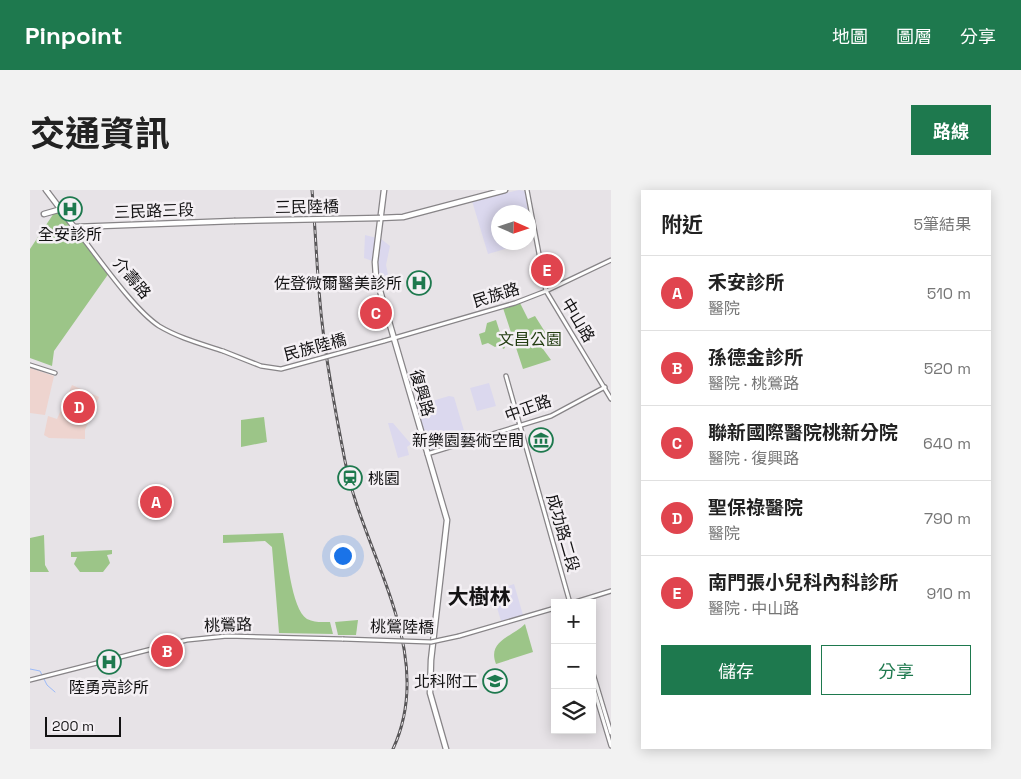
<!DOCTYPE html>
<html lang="zh-TW">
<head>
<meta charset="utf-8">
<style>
  :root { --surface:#fff; --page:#f2f2f2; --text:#222; --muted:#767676; --line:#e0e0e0; --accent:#1e794e }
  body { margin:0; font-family:"Space Grotesk","Noto Sans TC",sans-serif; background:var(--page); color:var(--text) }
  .controls { position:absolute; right:15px; bottom:15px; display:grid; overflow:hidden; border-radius:0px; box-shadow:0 2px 12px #0003 }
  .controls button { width:45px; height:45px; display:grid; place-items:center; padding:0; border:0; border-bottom:1px solid var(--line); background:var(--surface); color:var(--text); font:25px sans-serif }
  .compass { position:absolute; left:461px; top:15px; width:45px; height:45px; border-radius:50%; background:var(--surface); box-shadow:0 2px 12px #0003; rotate:93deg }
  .scale { position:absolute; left:15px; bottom:12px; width:76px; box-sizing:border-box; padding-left:5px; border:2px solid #131213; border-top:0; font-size:14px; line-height:18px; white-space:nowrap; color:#131213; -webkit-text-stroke:4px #f4f0f4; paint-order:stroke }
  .you { position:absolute; left:312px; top:365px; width:18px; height:18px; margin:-12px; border:4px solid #fff; border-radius:50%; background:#1a73e8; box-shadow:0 0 0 8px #1a73e833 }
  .badge { display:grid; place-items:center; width:32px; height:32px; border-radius:50%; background:var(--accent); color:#fff; font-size:16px; font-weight:700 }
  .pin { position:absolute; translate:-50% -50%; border:2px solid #fff; box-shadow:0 1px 5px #0006 }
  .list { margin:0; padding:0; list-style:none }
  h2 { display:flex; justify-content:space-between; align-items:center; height:65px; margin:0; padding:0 20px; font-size:21px }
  h2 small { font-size:16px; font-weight:400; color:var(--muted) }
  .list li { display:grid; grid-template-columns:32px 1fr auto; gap:15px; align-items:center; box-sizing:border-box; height:75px; padding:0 20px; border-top:1px solid var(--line) }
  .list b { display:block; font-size:19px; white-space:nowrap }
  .list p { margin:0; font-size:16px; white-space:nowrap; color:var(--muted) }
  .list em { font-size:16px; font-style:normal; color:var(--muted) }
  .actions { display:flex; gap:10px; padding:15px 20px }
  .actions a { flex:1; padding:11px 0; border:1px solid var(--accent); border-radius:0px; text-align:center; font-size:18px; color:var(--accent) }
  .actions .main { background:var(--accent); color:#fff }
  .icon { flex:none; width:28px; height:28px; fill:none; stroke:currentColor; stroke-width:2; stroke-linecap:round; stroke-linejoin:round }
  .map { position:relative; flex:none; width:581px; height:559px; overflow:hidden; border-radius:0px }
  header { display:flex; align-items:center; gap:30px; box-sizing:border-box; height:70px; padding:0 25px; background:var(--accent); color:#fff }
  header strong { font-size:24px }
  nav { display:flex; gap:28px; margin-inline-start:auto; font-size:18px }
  .intro { display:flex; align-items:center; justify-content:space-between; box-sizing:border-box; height:120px; padding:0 30px }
  h1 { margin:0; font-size:35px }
  .button { padding:12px 22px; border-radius:0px; background:var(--accent); color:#fff; font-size:18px; font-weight:700 }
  main { display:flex; gap:30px; padding:0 30px }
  aside { flex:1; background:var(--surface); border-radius:0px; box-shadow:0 2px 12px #0003 }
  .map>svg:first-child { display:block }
  .commercial { fill:#dbd8ee }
  .medical { fill:#eed4cf }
  .green { fill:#9cc588 }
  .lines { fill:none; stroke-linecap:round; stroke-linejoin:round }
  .stream { stroke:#9bbaf9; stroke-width:1 }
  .secondary-casing { stroke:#878487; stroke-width:5.5 }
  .primary-casing { stroke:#878487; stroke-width:7 }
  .secondary { stroke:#fff; stroke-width:3 }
  .primary { stroke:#fff; stroke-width:4.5 }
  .rail-casing { stroke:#595759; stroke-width:3 }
  .rail { stroke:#f4f0f4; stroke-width:1; stroke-dasharray:4; stroke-linecap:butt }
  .secondary-bridge-casing { stroke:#878487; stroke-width:5.5; stroke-linecap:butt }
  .primary-bridge-casing { stroke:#878487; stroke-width:7; stroke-linecap:butt }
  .secondary-bridge { stroke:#fff; stroke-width:3 }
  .primary-bridge { stroke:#fff; stroke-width:4.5 }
  .labels { text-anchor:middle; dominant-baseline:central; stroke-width:5; stroke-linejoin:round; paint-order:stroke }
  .street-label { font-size:16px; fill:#131213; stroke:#f4f0f4 }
  .poi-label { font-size:16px; fill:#131213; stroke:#f4f0f4; text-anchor:end }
  .park-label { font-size:16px; fill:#233d12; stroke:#f4f0f4 }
  .district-label { font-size:21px; font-weight:bold; fill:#131213; stroke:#f4f0f4 }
</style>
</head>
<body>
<header>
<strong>Pinpoint</strong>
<nav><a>地圖</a><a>圖層</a><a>分享</a></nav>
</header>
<div class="intro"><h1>交通資訊</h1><a class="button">路線</a></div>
<main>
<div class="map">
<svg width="581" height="559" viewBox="0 0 581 559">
  <rect width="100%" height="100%" fill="#e7e3e7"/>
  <g class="commercial">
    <polygon points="489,0 495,1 498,22 468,22 468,52 498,52 458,64 442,11"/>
    <polygon points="335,45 351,49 360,56 356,75 360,94 354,97 351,96 348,73 334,68"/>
    <polygon points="459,193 466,216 447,221 440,198"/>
    <polygon points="419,206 424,207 435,244 433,248 400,260 385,216"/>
    <polygon points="358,233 363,233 381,254 377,257 379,265 368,268"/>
    <polygon points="484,394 493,425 471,431 462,401"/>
  </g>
  <g class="medical">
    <polygon points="0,178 24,186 15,225 0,223"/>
    <polygon points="42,195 69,207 55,240 55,249 19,248 14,245 18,226 27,229"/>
  </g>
  <g class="green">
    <polygon points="24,23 30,23 79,83 24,161 22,176 0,168 0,59"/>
    <polygon points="490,113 498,129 505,126 522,153 513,159 521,170 493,179 473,118"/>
    <polygon points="466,130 475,158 473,159 471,154 465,157 458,153 452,155 449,144 455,142 457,133"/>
    <polygon points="234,227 237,252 211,257 211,230"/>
    <path d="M253,343C257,362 261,419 277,429C285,433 292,432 300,432L303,444L249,443L242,357L235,351L193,353V345Z"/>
    <polygon points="14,345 15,375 19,382 0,382 0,348"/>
    <polygon points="82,360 82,364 77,365 80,373 73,382 50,382 44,374 47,367 41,367 41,362"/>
    <polygon points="328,430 326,445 308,445 305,432"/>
    <path d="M495,434L503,462L466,474C457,451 482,447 495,434Z"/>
  </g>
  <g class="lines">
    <polyline class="stream" points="0,479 10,481 17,495 25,502"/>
    <g class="secondary-casing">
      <g id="secondary">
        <polyline points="497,0 516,101 581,209"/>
        <path d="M44,37C66,64 102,118 129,136C149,148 172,154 193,161"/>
        <polyline points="354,151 485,113 516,101 581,70"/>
        <polyline points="0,175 25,183"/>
        <polyline points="476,186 540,413"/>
        <polyline points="397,264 521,226 575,197"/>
        <polyline points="542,413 581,401"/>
        <polyline points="429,446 525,418"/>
        <polyline points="562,480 581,543"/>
        <polyline points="0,490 157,450 197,446 313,449"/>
        <polyline points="562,493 581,556"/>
      </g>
    </g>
    <g class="primary-casing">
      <g id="primary">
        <polyline points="16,0 44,37 204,31"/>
        <polyline points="354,0 345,72 346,87 417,330 401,470 400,503 416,559"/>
        <polyline points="14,24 28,20 32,22"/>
        <polyline points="350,28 373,27 475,0"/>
      </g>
    </g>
    <use href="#secondary" class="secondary"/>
    <use href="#primary" class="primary"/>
    <g class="rail-casing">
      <path id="rail" d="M282,0C286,44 287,89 292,132C297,178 306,225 315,271C333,365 408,462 363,559"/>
    </g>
    <use href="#rail" class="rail"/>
    <g class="secondary-bridge-casing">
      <g id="secondary-bridge">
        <polyline points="193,161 231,176 251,179 354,151"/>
        <polyline points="313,449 401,452 429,446"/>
      </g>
    </g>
    <g class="primary-bridge-casing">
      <polyline id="primary-bridge" points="204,31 350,28"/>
    </g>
    <use href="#secondary-bridge" class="secondary-bridge"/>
    <use href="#primary-bridge" class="primary-bridge"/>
  </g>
  <defs>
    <g id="hospital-ring" transform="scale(1.25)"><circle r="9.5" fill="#f4f0f4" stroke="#1e794e" stroke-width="1.5"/><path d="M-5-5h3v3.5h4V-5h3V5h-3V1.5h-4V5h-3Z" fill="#1e794e"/></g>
    <g id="museum-ring" transform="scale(1.25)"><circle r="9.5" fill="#f4f0f4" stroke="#1e794e" stroke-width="1.5"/><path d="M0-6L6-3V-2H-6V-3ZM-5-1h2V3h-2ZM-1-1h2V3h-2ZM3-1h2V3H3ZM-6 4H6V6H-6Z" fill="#1e794e"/></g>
    <g id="station-ring" transform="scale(1.25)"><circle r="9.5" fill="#f4f0f4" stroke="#1e794e" stroke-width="1.5"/><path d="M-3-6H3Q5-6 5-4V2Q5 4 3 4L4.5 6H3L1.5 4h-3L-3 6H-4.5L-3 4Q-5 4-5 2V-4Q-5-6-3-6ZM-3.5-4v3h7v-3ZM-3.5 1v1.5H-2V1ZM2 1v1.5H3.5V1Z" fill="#1e794e"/></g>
    <g id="school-ring" transform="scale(1.25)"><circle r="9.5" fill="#f4f0f4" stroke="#1e794e" stroke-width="1.5"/><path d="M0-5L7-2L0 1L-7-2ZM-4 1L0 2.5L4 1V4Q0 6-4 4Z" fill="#1e794e"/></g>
  </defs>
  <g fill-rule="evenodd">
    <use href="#hospital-ring" x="40" y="19"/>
    <use href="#hospital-ring" x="389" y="93"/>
    <use href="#museum-ring" x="511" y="250"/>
    <use href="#station-ring" x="320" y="288"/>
    <use href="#hospital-ring" x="79" y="472"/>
    <use href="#school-ring" x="465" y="491"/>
  </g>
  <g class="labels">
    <g class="street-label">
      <text transform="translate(277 17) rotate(-1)">三民陸橋</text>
      <text transform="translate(124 21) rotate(-2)">三民路三段</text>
      <text transform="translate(102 88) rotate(50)">介壽路</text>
      <text transform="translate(466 105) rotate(-17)">民族路</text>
      <text transform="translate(548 130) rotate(59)">中山路</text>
      <text transform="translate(285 157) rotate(-15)">民族陸橋</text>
      <text transform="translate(392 203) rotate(74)">復興路</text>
      <text transform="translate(498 218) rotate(-20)">中正路</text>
      <text transform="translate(533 343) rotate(74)">成功路二段</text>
      <text transform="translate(198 435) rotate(-2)">桃鶯路</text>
      <text transform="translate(372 437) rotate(1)">桃鶯陸橋</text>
    </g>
    <g class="poi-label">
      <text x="40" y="44" text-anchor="middle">全安診所</text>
      <text x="372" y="93">佐登微爾醫美診所</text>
      <text x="494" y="250">新樂園藝術空間</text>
      <text x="338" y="288" text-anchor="start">桃園</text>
      <text x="448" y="491">北科附工</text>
      <text x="79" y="497" text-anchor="middle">陸勇亮診所</text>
    </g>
    <g class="park-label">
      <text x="500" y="149">文昌公園</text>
    </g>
    <g class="district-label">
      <text x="449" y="406">大樹林</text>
    </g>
  </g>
</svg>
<div class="controls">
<button>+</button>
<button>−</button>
<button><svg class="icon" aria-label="layers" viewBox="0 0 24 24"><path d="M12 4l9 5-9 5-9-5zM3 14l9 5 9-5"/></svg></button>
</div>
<svg class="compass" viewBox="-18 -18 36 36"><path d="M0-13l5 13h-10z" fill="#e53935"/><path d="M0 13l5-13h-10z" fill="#767676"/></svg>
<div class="scale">200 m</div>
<div class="you"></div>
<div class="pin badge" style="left:126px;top:312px;background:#e0444e">A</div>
<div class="pin badge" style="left:137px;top:461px;background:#e0444e">B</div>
<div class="pin badge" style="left:346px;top:123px;background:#e0444e">C</div>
<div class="pin badge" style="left:49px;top:217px;background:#e0444e">D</div>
<div class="pin badge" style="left:517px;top:80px;background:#e0444e">E</div>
</div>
<aside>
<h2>附近<small>5筆結果</small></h2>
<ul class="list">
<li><span class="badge" style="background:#e0444e">A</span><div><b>禾安診所</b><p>醫院</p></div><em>510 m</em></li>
<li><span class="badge" style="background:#e0444e">B</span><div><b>孫德金診所</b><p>醫院 · 桃鶯路</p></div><em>520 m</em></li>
<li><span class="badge" style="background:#e0444e">C</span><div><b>聯新國際醫院桃新分院</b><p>醫院 · 復興路</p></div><em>640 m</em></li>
<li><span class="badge" style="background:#e0444e">D</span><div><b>聖保祿醫院</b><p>醫院</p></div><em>790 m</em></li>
<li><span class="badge" style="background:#e0444e">E</span><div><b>南門張小兒科內科診所</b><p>醫院 · 中山路</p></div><em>910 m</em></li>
</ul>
<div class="actions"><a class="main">儲存</a><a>分享</a></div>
</aside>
</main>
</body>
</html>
